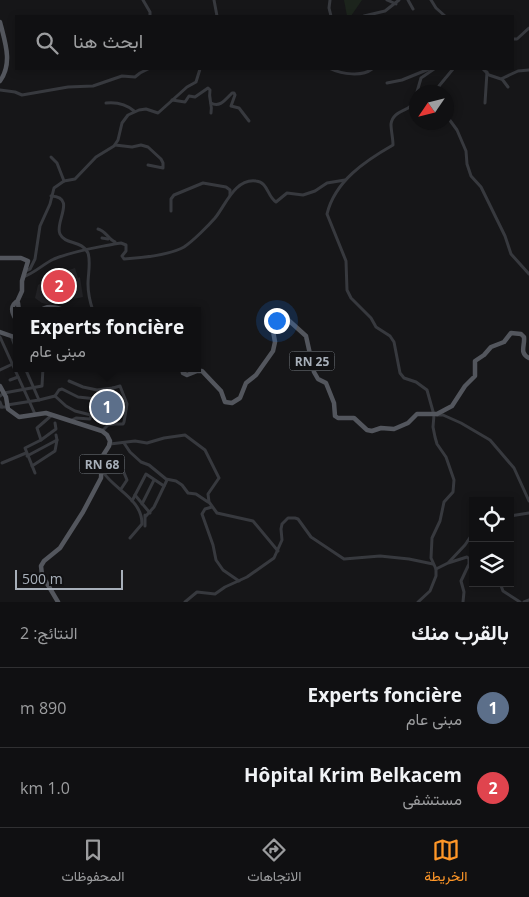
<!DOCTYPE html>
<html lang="ar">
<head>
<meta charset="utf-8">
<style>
  :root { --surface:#101012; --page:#1e1e20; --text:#f1f3f6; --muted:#9c9d9f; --line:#303032; --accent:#ff9728 }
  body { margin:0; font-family:"Open Sans",Vazirmatn,sans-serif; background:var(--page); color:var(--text); direction:rtl }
  .controls { position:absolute; right:15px; bottom:15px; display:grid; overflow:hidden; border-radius:0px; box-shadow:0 2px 8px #0003 }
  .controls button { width:45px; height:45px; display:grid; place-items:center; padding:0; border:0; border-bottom:1px solid var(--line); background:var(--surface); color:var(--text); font:25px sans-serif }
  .compass { position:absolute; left:409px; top:85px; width:45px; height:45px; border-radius:50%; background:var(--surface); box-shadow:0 2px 8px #0003; rotate:235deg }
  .scale { position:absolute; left:15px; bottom:12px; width:108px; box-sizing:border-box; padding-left:5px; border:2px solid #a7afb9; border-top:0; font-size:14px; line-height:18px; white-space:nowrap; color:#a7afb9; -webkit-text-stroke:4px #111113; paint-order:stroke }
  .you { position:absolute; left:276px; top:320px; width:18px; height:18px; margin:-12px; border:4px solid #fff; border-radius:50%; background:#1a73e8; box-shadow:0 0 0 8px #1a73e833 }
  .badge { display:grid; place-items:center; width:32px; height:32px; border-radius:50%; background:var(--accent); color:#fff; font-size:16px; font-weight:700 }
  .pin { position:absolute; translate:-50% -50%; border:2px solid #fff; box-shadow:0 1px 5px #0006 }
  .popup { position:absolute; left:13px; top:307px; width:188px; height:65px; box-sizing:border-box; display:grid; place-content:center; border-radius:0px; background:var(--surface); filter:drop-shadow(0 1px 4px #0005); font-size:16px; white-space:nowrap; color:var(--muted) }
  .popup b { font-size:19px; color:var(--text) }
  .popup::after { content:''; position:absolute; left:50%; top:100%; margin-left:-10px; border:10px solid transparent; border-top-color:var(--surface) }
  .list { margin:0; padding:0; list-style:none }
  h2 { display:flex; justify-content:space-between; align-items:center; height:65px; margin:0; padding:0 20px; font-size:21px }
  h2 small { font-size:16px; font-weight:400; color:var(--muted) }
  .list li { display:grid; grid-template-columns:32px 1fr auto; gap:15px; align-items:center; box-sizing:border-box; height:80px; padding:0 20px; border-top:1px solid var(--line) }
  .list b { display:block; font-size:19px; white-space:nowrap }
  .list p { margin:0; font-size:16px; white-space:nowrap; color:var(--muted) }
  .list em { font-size:16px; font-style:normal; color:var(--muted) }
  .icon { flex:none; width:28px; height:28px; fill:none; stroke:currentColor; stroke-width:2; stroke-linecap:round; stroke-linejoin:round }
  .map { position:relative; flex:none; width:529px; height:602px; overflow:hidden; direction:ltr }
  .search { position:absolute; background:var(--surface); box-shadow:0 2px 8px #0003; left:15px; right:15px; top:15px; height:55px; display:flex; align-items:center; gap:12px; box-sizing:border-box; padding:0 18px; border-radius:0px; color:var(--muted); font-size:19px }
  .sheet { height:225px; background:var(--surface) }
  nav { display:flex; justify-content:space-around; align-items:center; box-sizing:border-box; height:70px; border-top:1px solid var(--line); background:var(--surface); font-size:14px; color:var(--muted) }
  nav a { display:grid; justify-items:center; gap:2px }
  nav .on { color:var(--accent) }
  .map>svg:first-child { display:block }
  .built { fill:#222225 }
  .green { fill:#1c241c }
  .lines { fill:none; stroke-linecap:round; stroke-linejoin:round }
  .minor { stroke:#37393e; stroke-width:3 }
  .major { stroke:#53565d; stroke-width:4.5 }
  .labels { text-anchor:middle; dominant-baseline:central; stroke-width:4; stroke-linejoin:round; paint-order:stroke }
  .shield { fill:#111113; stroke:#7a8087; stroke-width:1 }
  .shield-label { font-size:12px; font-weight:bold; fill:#a7afb9 }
</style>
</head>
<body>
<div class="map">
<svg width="529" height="602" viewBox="0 0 529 602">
  <rect width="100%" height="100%" fill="#161618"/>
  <polygon class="built" points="75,268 78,278 80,277 83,297 47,304 42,303 35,298 38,285 54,277 70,273 69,270"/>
  <polygon class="green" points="344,0 362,0 351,16 347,16"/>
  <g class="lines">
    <g class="minor">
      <polyline points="143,0 150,12 150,16"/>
      <polyline points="214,0 217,16"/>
      <polyline points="330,0 329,8 331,16"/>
      <polyline points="387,0 396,4"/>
      <polyline points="408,0 413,9"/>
      <polyline points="431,0 436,8 445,16"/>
      <polyline points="364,16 385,11 399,0"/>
      <polyline points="513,39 517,39 529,28"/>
      <path d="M331,69C342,74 362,77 372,69"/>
      <polyline points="483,69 489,75 501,79 518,71 529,70"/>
      <polyline points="502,79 508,87"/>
      <polyline points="387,83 402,80 429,69"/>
      <polyline points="0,90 15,92 22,95 68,87 93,86 122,76 135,77 140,73 148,69"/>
      <polyline points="417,92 421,78 434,69"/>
      <polyline points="440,92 439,86 453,69"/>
      <path d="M172,100L185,102L189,96L195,97L208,88L210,90C208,100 213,104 211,113"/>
      <path d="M416,100C411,112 393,109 391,124C391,131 393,138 393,145C365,161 335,181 327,214L346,261L347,290L351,298L371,318L376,327L390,336L394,342L400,373L404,378L416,382L427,390L434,415L433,427L435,437L437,444L446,457L454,480L453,492L444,502L440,521L432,538L431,558L436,569V576L430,591L418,602"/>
      <path d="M106,103C116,102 126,104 134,111"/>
      <path d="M211,103C220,108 226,99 232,93H234L235,95L231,106L239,108L249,121"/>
      <polyline points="485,103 487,72"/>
      <polyline points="446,115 457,130 466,151 467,164 471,176 481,187 505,236 511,254 529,274"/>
      <polyline points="115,145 132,147 141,145 148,147 161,159 163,163 163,168 148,165"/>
      <polyline points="51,157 57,163 64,181"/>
      <path d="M51,196C77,197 54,223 60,234C65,245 82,240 88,253C91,262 88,274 88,284C88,293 90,302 93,311"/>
      <polyline points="171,211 171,199 174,195 203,183 226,187 230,190 230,195"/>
      <path d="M98,229C106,231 108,239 115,242V243"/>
      <polyline points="102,238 108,239"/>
      <polyline points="25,271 30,269 35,259 40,226 50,204 54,188 64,181 75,179 96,157 114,146 118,140 122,123 128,115 139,110 146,109 158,113 187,87 196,82 200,69"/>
      <path d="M23,277C35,273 43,264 54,259C73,251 94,248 114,244L121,243L126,245V251L122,256L124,259C139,258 170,255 184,247C193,241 208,226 215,218C225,206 235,178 256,181C268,182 267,196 276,202L287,193L303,195L315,191L327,183L345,180"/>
      <polyline points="11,336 17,351"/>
      <polyline points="0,337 35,414"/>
      <polyline points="0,370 17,362"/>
      <polyline points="10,380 18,377"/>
      <polyline points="69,381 83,387 97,390 113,388"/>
      <polyline points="0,396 4,393 42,386 43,368"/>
      <polyline points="55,396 59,390 62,389 78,397 106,400 111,394 113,388 120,386 127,404 124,422 123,424 113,424"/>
      <polyline points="39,400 55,396 66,406 75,411 91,415 90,419 76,418 70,421"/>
      <polyline points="0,402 2,407"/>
      <polyline points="7,405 39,400 25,368"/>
      <polyline points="114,405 126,409"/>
      <polyline points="0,407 7,407"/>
      <polyline points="91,415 97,414 104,417 108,411 114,415 113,424 108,425 102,431"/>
      <polyline points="437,415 443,415 461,423 490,440 514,468 529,501"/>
      <polyline points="56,435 57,440"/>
      <polyline points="41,440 56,429 55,423"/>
      <polyline points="124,443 130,452 141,462 149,465 166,479 176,481 182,485 188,493 196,494 208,502"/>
      <polyline points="110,444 135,441 147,443 164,438 185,435 205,450 219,478 208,494 209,502 217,513 253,521 278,551"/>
      <polyline points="27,456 57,440 55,451 32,466"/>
      <polyline points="2,463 26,453"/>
      <path d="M103,472C115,490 142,499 142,524L130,538"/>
      <polyline points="35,473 25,448 41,440 37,428 52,415"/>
      <polyline points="121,489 127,480 120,463 121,456"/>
      <polyline points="135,495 150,513"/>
      <polyline points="132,501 146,474 164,486"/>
      <polyline points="142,504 154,480"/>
      <polyline points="212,507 205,509 202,514 213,545 216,560 223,570 239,581"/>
      <polyline points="146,516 154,507 167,480"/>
      <polyline points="510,516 529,513"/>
      <polyline points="145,526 145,515"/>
      <polyline points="449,562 465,545 473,533"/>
      <polyline points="436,569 448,563 467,557 469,559 469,564 461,581 464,592 463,602"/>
      <polyline points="500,583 503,591 520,602"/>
      <polyline points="185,602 197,592 215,594 225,587 247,577 274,558 282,540 281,529 282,524 288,518 295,518 298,519 311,537 344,559 380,556 409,559 433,564"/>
      <polyline points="524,602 529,600"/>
    </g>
    <g class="major">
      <path d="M0,22C5,42 13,63 0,81"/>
      <polyline points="0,258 21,258 28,261 22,281 22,291 17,302"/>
      <path d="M40,311C48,304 56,308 65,310C70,311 74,310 78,311"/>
      <path d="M17,321C13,315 9,308 16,302L18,303L19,311"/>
      <polyline points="0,332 17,338"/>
      <path d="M182,368L183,373L187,375L197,371H202L221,391L225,402L232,403L240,398L246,383L256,375L273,351L275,342L272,325L282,317H285L306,336L314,372L318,379L326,383L334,403L335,416L338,418H354L367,430L372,431L381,428L394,429L408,423L417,414H437L452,406L465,386L475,376V361L484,355L491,347L504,342L511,333L521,334L524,337C525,346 519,353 529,358"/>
      <polyline points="0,386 6,397 8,409 19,417 46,413 102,431 107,435 110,441 109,446 102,457 101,478 83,512 60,548 44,561 41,566 42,575 58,602"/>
    </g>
  </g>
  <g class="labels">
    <g class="shield">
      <rect x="289.5" y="351.5" width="45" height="19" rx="4"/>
      <rect x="79.5" y="454.5" width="45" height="19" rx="4"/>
    </g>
    <g class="shield-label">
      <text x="312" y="361">RN 25</text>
      <text x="102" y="464">RN 68</text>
    </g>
  </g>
</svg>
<div class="controls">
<button><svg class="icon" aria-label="locate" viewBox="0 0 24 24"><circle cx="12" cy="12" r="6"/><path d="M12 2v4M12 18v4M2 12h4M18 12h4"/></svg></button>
<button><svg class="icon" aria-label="layers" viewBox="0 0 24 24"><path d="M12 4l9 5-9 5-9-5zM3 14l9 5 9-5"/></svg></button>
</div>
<svg class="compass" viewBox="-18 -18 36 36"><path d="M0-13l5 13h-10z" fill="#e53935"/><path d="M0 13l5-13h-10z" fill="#9c9d9f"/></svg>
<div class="scale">500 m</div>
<div class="you"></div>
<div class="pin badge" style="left:107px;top:407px;background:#5c6f8a">1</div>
<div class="popup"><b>Experts foncière</b>مبنى عام</div>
<div class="pin badge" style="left:59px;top:286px;background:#e0444e">2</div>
<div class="search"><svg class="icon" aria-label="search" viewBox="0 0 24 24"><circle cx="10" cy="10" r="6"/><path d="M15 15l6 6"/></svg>ابحث هنا</div>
</div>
<section class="sheet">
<h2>بالقرب منك<small>النتائج: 2</small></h2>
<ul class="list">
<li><span class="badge" style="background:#5c6f8a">1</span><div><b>Experts foncière</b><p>مبنى عام</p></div><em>890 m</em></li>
<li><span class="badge" style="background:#e0444e">2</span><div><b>Hôpital Krim Belkacem</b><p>مستشفى</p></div><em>1.0 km</em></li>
</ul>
</section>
<nav>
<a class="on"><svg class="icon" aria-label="map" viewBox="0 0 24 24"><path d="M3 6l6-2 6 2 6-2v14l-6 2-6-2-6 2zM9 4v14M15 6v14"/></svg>الخريطة</a>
<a><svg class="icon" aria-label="directions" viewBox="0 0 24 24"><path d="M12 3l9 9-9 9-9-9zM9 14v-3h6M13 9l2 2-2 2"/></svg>الاتجاهات</a>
<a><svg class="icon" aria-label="saved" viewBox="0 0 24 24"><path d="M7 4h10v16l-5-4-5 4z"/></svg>المحفوظات</a>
</nav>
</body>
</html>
